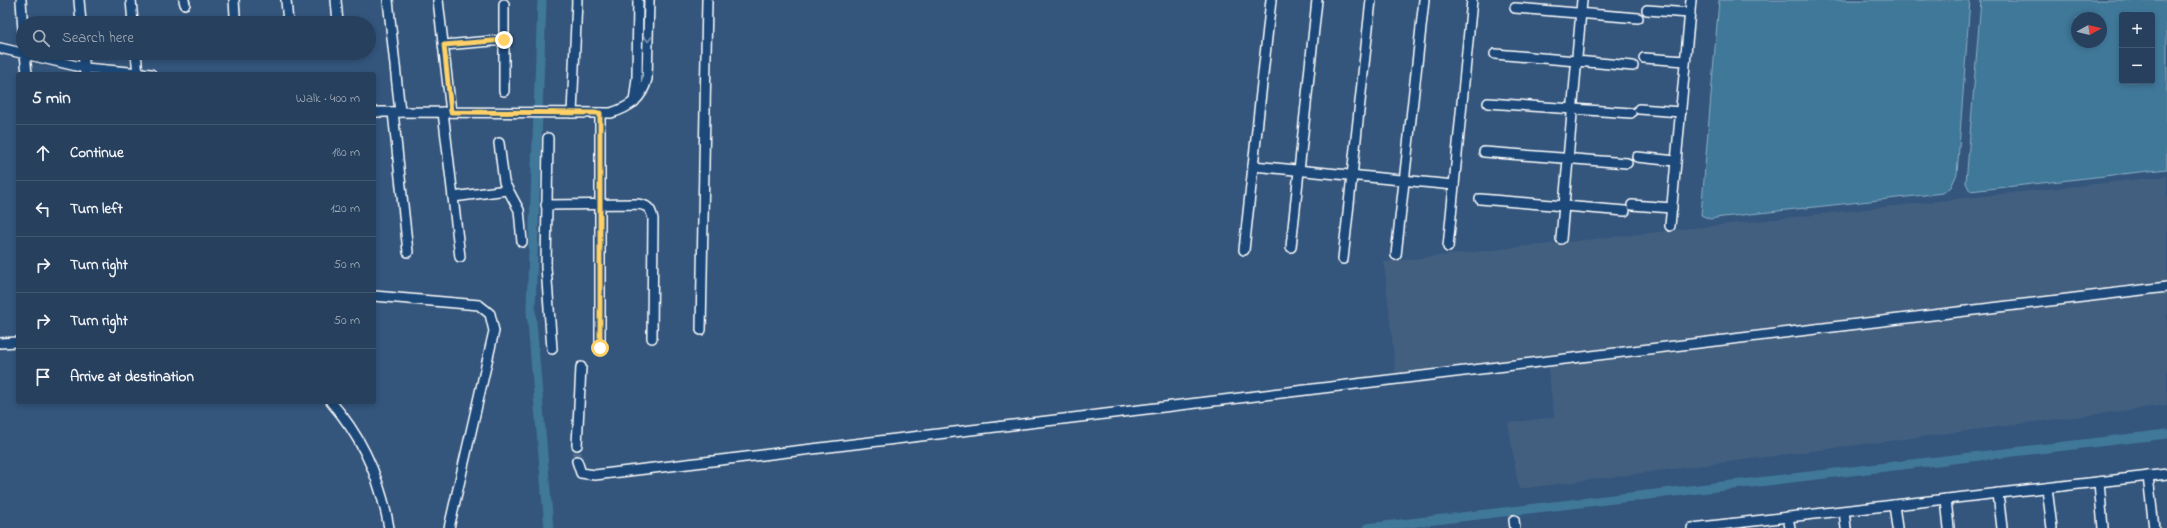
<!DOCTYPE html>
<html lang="en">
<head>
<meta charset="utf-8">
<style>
  :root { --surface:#27405e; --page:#334b67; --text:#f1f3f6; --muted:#a4afbc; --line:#435973 }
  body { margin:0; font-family:"Indie Flower",sans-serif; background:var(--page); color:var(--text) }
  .controls { position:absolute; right:12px; top:12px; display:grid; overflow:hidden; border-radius:4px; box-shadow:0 2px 6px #0003 }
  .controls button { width:36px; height:36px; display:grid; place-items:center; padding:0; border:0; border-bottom:1px solid var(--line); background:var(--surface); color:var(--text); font:20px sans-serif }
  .compass { position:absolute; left:2071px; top:12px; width:36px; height:36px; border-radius:50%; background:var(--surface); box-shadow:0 2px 6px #0003; rotate:82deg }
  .stop { position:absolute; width:12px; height:12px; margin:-9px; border:3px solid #ffd166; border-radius:50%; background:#fff }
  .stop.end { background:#ffd166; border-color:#fff; box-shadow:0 1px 4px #0008 }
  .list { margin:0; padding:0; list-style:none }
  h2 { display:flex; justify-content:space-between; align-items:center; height:52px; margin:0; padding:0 16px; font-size:17px }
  h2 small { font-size:13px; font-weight:400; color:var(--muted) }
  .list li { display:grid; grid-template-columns:26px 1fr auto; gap:12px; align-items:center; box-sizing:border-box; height:56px; padding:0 16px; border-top:1px solid var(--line) }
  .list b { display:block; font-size:15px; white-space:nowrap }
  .list em { font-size:13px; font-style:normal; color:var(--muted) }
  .icon { flex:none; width:22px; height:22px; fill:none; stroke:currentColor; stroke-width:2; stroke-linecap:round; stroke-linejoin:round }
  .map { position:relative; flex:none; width:2167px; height:528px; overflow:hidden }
  .search { position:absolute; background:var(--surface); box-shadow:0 2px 6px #0003; left:16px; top:16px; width:360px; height:44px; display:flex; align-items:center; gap:10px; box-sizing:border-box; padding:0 14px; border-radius:22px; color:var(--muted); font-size:15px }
  .panel { position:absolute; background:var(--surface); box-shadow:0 2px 6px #0003; left:16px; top:72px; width:360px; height:332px; border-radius:4px }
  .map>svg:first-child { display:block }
  .built { fill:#435e7f }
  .water { fill:#40789a; stroke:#8caec2; fill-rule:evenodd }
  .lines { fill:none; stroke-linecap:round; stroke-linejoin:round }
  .canal { stroke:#40789a; stroke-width:9 }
  .minor-tunnel { stroke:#526f90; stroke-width:9; stroke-dasharray:9 4.5; stroke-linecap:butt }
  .minor-casing { stroke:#fff; stroke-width:12 }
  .minor { stroke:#1f4a7a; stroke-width:9 }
  .oneway { stroke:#7992af }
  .route { stroke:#ffd166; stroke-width:5 }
</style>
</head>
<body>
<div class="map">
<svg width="2167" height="528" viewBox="0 0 2167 528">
  <rect width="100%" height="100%" fill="#34567d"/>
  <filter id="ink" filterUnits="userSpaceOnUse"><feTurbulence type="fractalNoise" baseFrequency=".025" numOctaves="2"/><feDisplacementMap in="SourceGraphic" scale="8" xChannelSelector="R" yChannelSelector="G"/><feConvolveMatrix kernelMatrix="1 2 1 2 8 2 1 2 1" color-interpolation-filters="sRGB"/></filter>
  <g filter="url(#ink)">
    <polygon class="built" points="2167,176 2167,405 1519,489 1508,423 1554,417 1547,360 1396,378 1384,262"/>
    <g class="water">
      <polygon points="1719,0 1970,0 1957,174 1951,187 1943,193 1723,217 1710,219 1701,215"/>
      <path d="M1981,0H2167V169L1970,191L1966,183ZM2122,15H2152V81H2122ZM2077,18H2101V42H2077Z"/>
    </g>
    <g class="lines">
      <g class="canal">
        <polyline points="542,0 531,310 549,528"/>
        <polyline points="1367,528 2167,434"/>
      </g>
      <polyline class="minor-tunnel" points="577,461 577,445"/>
      <g class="minor-casing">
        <g id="minor">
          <polyline points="21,0 23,31"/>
          <polyline points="79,0 81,23"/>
          <polyline points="131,0 133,23"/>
          <polyline points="184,0 185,4"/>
          <polyline points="234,0 235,15"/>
          <polyline points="286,0 288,23"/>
          <polyline points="336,0 338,23"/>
          <polyline points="388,0 400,112"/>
          <polyline points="438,0 451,112"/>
          <polyline points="504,4 504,91"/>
          <polyline points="1515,8 1638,18"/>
          <polyline points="1647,10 1690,13"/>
          <polyline points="444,45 504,40"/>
          <polyline points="0,48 85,68 151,74"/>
          <polyline points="25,53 27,74"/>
          <polyline points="83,53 85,74"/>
          <polyline points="136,53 138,74"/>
          <polyline points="1495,54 1633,66"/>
          <polyline points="1644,58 1685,61"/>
          <polyline points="634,102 637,78 638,0"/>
          <polyline points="1488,103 1631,113"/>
          <polyline points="1639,109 1681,112"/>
          <path d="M374,112L611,113C630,107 642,99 647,79L649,0"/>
          <polyline points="393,112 408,252"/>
          <polyline points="443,112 460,257"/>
          <polyline points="572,113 577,0"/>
          <polyline points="600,113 600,348"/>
          <polyline points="548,138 546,267 552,349"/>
          <polyline points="499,143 504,182 519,210 522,242"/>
          <polyline points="1484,152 1627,163"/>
          <polyline points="1637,157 1676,161"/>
          <polyline points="1253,166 1454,185"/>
          <polyline points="453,197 507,190"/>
          <polyline points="1480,199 1625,211"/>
          <path d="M546,205L637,204C647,205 651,208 653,219L652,338"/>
          <polyline points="1632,205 1672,208"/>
          <polyline points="1670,226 1691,0"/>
          <polyline points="1561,239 1582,0"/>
          <polyline points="1291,247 1317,0"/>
          <polyline points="1448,247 1472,0"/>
          <polyline points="1244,250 1271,0"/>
          <polyline points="1396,255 1424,0"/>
          <polyline points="1343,259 1371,0"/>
          <polyline points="374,296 479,305 490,314 494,331 449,528"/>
          <polyline points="701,330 707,0"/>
          <polyline points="0,343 18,342"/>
          <path d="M331,402C363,438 381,481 389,528"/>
          <polyline points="577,445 581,367"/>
          <polyline points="577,461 581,473 595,475 2167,287"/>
          <polyline points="2148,476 2154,528"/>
          <polyline points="2099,482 2103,528"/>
          <polyline points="2047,488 2052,528"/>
          <polyline points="1998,493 2002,528"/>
          <polyline points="1946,499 1949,528"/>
          <polyline points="1894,505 1897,528"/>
          <polyline points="1844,511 1846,528"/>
          <polyline points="1788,517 1790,528"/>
          <polyline points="1514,520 1515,528"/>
          <polyline points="1692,528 2167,474"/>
        </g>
      </g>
      <use href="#minor" class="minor"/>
    </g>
    <defs><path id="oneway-chevron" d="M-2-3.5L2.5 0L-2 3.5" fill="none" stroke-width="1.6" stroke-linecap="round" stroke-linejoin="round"/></defs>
    <use class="oneway" href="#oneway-chevron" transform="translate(648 39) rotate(91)"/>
  </g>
  <g class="lines" filter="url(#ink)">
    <polyline class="route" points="504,40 444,45 451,112 600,113 600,348"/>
  </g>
</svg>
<div class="controls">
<button>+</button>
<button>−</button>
</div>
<svg class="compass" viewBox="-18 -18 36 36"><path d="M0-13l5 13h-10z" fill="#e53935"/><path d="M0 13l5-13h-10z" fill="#a4afbc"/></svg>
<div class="stop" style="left:600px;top:348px"></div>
<div class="stop end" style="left:504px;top:40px"></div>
<div class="search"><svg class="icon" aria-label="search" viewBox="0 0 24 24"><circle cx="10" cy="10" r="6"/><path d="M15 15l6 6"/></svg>Search here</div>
<section class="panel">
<h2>5 min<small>Walk · 400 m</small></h2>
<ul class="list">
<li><svg class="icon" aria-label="ahead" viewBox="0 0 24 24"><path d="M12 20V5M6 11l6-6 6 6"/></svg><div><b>Continue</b></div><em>180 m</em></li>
<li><svg class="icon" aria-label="left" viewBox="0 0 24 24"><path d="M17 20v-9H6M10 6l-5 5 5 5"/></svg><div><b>Turn left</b></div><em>120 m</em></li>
<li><svg class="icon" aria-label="right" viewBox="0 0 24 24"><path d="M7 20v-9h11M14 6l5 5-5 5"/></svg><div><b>Turn right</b></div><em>50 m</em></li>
<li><svg class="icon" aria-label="right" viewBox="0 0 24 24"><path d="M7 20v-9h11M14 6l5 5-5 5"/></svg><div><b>Turn right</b></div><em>50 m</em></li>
<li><svg class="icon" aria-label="arrive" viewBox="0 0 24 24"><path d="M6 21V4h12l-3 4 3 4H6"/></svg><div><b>Arrive at destination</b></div></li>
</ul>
</section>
</div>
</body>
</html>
